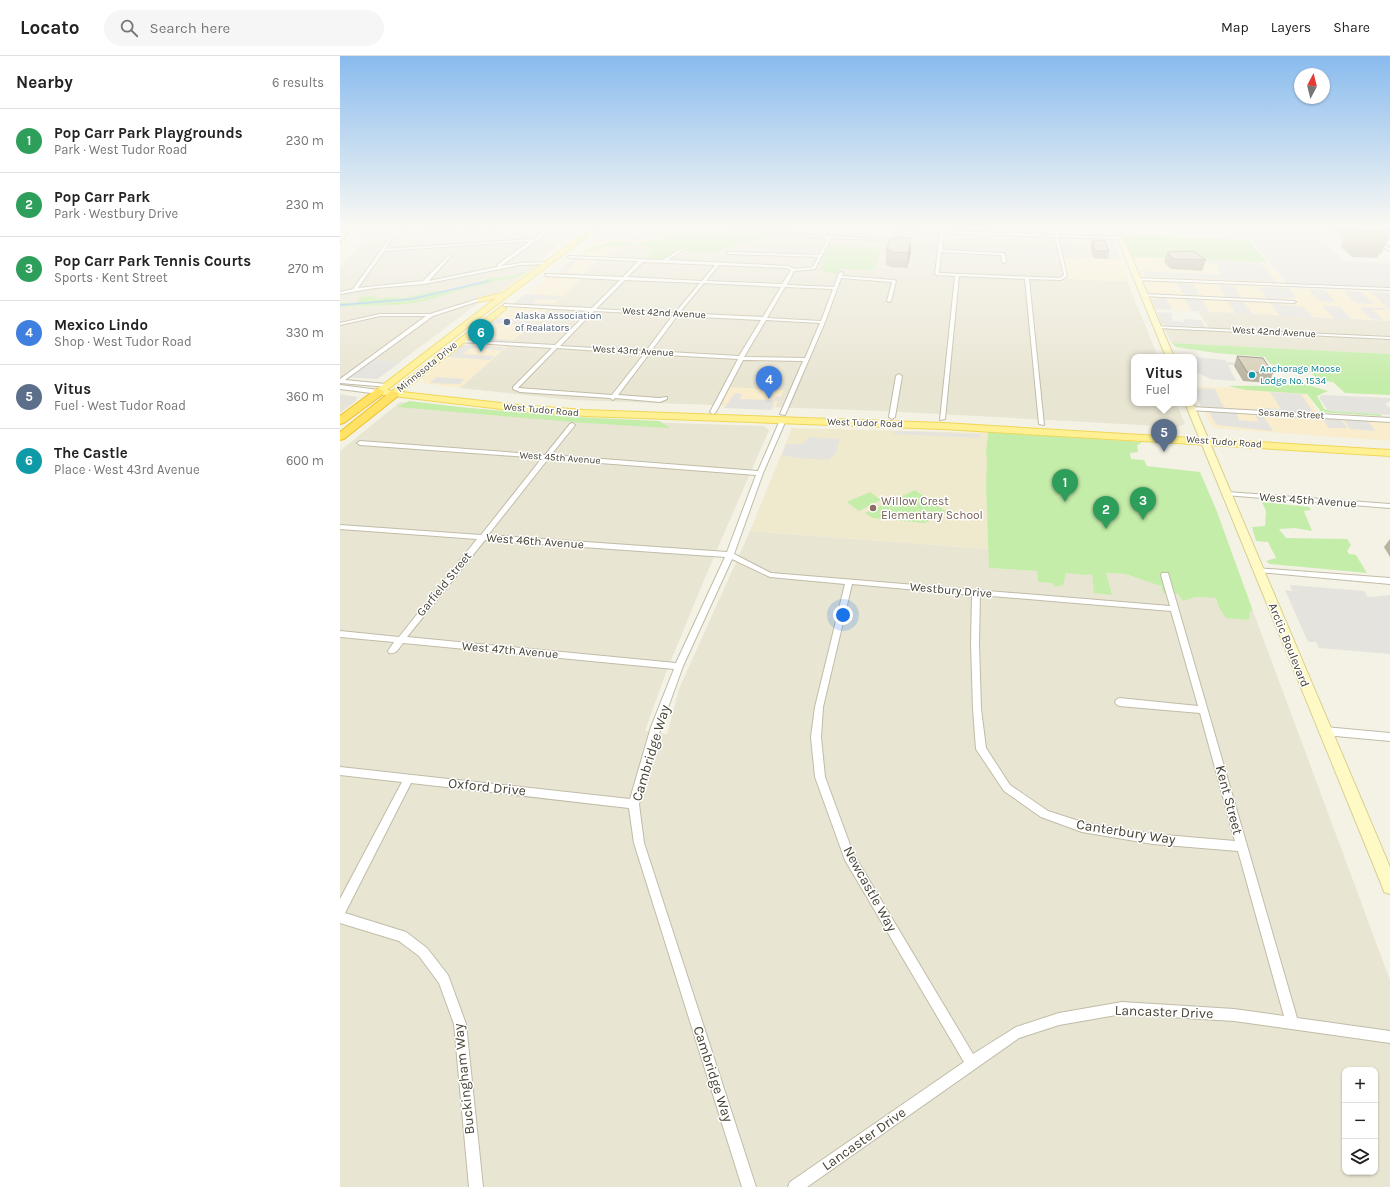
<!DOCTYPE html>
<html lang="en">
<head>
<meta charset="utf-8">
<style>
  :root { --surface:#fff; --page:#f6f6f6; --text:#222; --muted:#767676; --line:#e0e0e0; --accent:#0b8043 }
  body { margin:0; font-family:Karla,sans-serif; background:var(--page); color:var(--text) }
  .controls { position:absolute; right:12px; bottom:12px; display:grid; overflow:hidden; border-radius:8px; box-shadow:0 1px 3px #0004 }
  .controls button { width:36px; height:36px; display:grid; place-items:center; padding:0; border:0; border-bottom:1px solid var(--line); background:var(--surface); color:var(--text); font:20px sans-serif }
  .compass { position:absolute; left:954px; top:12px; width:36px; height:36px; border-radius:50%; background:var(--surface); box-shadow:0 1px 3px #0004; rotate:7deg }
  .you { position:absolute; left:503px; top:559px; width:14px; height:14px; margin:-10px; border:3px solid #fff; border-radius:50%; background:#1a73e8; box-shadow:0 0 0 6px #1a73e833 }
  .badge { display:grid; place-items:center; width:26px; height:26px; border-radius:50%; background:var(--accent); color:#fff; font-size:13px; font-weight:700 }
  .pin { position:absolute; translate:-50% -33px; filter:drop-shadow(0 1px 2px #0008) }
  .pin::after { content:''; position:absolute; top:21px; width:14px; height:12px; background:inherit; clip-path:polygon(0 0,100% 0,50% 100%) }
  .popup { position:absolute; left:791px; top:298px; width:66px; height:52px; box-sizing:border-box; display:grid; place-content:center; border-radius:8px; background:var(--surface); filter:drop-shadow(0 1px 3px #0005); font-size:13px; white-space:nowrap; color:var(--muted) }
  .popup b { font-size:15px; color:var(--text) }
  .popup::after { content:''; position:absolute; left:50%; top:100%; margin-left:-8px; border:8px solid transparent; border-top-color:var(--surface) }
  .list { margin:0; padding:0; list-style:none }
  h2 { display:flex; justify-content:space-between; align-items:center; height:52px; margin:0; padding:0 16px; font-size:17px }
  h2 small { font-size:13px; font-weight:400; color:var(--muted) }
  .list li { display:grid; grid-template-columns:26px 1fr auto; gap:12px; align-items:center; box-sizing:border-box; height:64px; padding:0 16px; border-top:1px solid var(--line) }
  .list b { display:block; font-size:15px; white-space:nowrap }
  .list p { margin:0; font-size:13px; white-space:nowrap; color:var(--muted) }
  .list em { font-size:13px; font-style:normal; color:var(--muted) }
  .icon { flex:none; width:22px; height:22px; fill:none; stroke:currentColor; stroke-width:2; stroke-linecap:round; stroke-linejoin:round }
  .map { position:relative; flex:none; width:1050px; height:1131px; overflow:hidden }
  header { display:flex; align-items:center; gap:24px; box-sizing:border-box; height:56px; padding:0 20px; background:var(--surface); border-bottom:1px solid var(--line) }
  header strong { font-size:19px }
  nav { display:flex; gap:22px; margin-inline-start:auto; font-size:14px }
  .search { width:280px; height:36px; background:var(--page); display:flex; align-items:center; gap:10px; box-sizing:border-box; padding:0 14px; border-radius:22px; color:var(--muted); font-size:15px }
  main { display:flex }
  aside { flex:1; background:var(--surface) }
  .map>svg:first-child { display:block }
  .residential { fill:#e9e5d3; fill-rule:evenodd }
  .commercial { fill:#f9edce }
  .industrial { fill:#e6e3da }
  .education { fill:#efeace }
  .green { fill:#c5edaa }
  .parking { fill:#e5e3de }
  .lines { fill:none; stroke-linecap:round; stroke-linejoin:round }
  .stream { stroke:#9bc5f7; stroke-width:1.5 }
  .street-casing { stroke:#c1bca7; stroke-width:2 }
  .secondary-casing { stroke:#d8d090; stroke-width:2 }
  .primary-casing { stroke:#efd758; stroke-width:2 }
  .highway-casing { stroke:#edc027; stroke-width:2 }
  .street { fill:#fff; fill-rule:evenodd }
  .secondary { fill:#fff9c5; fill-rule:evenodd }
  .primary { fill:#fff094; fill-rule:evenodd }
  .highway { fill:#ffe266; fill-rule:evenodd }
  .rail { stroke:#969696; stroke-width:1.5; stroke-dasharray:2.5 2.5; stroke-linecap:butt }
  .wall { fill:#b9b3a0 }
  .shaded-wall { fill:#969282 }
  .building { fill:#d7d0ba; stroke:#969282 }
  .service-dot { fill:#5c6f8a; stroke:#fff; stroke-width:1.5 }
  .culture-dot { fill:#0f9aa8; stroke:#fff; stroke-width:1.5 }
  .education-dot { fill:#8d6e63; stroke:#fff; stroke-width:1.5 }
  .labels { text-anchor:middle; dominant-baseline:central; stroke-width:3; stroke-linejoin:round; paint-order:stroke }
  .far-street-label { font-size:10px; fill:#484334; stroke:#fff }
  .far-service-label { font-size:10px; fill:#4e5e75; stroke:#fff; text-anchor:start }
  .far-culture-label { font-size:10px; fill:#0d838f; stroke:#fff; text-anchor:start }
  .street-label { font-size:12px; fill:#484334; stroke:#fff }
  .education-label { font-size:12px; fill:#785e54; stroke:#fff; text-anchor:start }
  .near-street-label { font-size:14px; fill:#484334; stroke:#fff }
</style>
</head>
<body>
<header>
<strong>Locato</strong>
<div class="search"><svg class="icon" aria-label="search" viewBox="0 0 24 24"><circle cx="10" cy="10" r="6"/><path d="M15 15l6 6"/></svg>Search here</div>
<nav><a>Map</a><a>Layers</a><a>Share</a></nav>
</header>
<main>
<aside>
<h2>Nearby<small>6 results</small></h2>
<ul class="list">
<li><span class="badge" style="background:#2e9e5b">1</span><div><b>Pop Carr Park Playgrounds</b><p>Park · West Tudor Road</p></div><em>230 m</em></li>
<li><span class="badge" style="background:#2e9e5b">2</span><div><b>Pop Carr Park</b><p>Park · Westbury Drive</p></div><em>230 m</em></li>
<li><span class="badge" style="background:#2e9e5b">3</span><div><b>Pop Carr Park Tennis Courts</b><p>Sports · Kent Street</p></div><em>270 m</em></li>
<li><span class="badge" style="background:#3f7fe0">4</span><div><b>Mexico Lindo</b><p>Shop · West Tudor Road</p></div><em>330 m</em></li>
<li><span class="badge" style="background:#5c6f8a">5</span><div><b>Vitus</b><p>Fuel · West Tudor Road</p></div><em>360 m</em></li>
<li><span class="badge" style="background:#0f9aa8">6</span><div><b>The Castle</b><p>Place · West 43rd Avenue</p></div><em>600 m</em></li>
</ul>
</aside>
<div class="map">
<svg width="1050" height="1131" viewBox="0 0 1050 1131">
  <rect width="100%" height="100%" fill="#f4f2e5"/>
  <g class="residential">
    <polygon points="35,169 212,169 208,172 239,173 208,197 198,209 156,238 148,240 37,323 0,321 0,212"/>
    <polygon points="305,169 415,169 435,179 459,169 536,169 598,177 733,182 736,186 747,187 752,202 727,223 787,225 818,301 794,301 794,347 836,347 845,368 838,371 543,355 232,344 120,332 274,194 305,186"/>
    <polygon points="550,169 736,169 725,169 724,171 713,171 713,179 593,174"/>
    <polygon points="858,255 1050,265 1050,298 832,287 824,272 870,274"/>
    <path d="M60,346L272,365L424,370L429,374L372,505L325,619L305,675L327,678L339,633L410,475L649,493L650,512L697,515L698,526L719,515L785,518L793,521L812,526L821,530L823,537L878,541L886,553L913,555L1050,924V1131H0V395ZM1005,1014H1035V1116H1005Z"/>
  </g>
  <g class="commercial">
    <polygon points="275,169 305,169 305,173 317,173 305,186 274,194 120,332 84,327 83,322 176,248 174,247 185,238 188,238"/>
    <polygon points="725,169 767,169 789,225 727,223 721,201 752,202 747,187 736,186 733,180 718,179 718,171 724,171"/>
    <polygon points="793,201 927,206 946,228 803,221"/>
    <polygon points="806,225 1031,236 1050,255 1050,264 815,253 804,227"/>
    <polygon points="854,330 965,336 981,361 1050,364 1050,385 874,372 870,367 854,335"/>
    <polygon points="389,331 444,334 434,353 385,352 382,351"/>
  </g>
  <g class="industrial">
    <polygon points="1031,236 1050,237 1050,255"/>
    <polygon points="0,338 17,341 16,345 0,357"/>
  </g>
  <polygon class="education" points="452,372 648,377 647,429 649,493 410,475"/>
  <g class="green">
    <path d="M409,169H460L435,179L395,189L376,197L350,196L344,194L343,192H339L323,204L306,203L312,195L307,189L280,190L273,193L274,190H269L246,196L248,193L273,186L297,188L327,183L328,179L332,178L365,175L368,178C382,178 396,175 409,169Z"/>
    <polygon points="783,179 908,184 927,206 793,201"/>
    <polygon points="488,190 541,192 534,214 500,213 496,218 477,214 482,211 483,201"/>
    <path d="M187,216C173,226 163,221 149,228C125,231 103,241 80,246C54,251 26,248 0,251V247H16L20,241L34,240L38,243L49,241L64,242L99,234L106,236L144,227L145,223L166,221L180,217Z"/>
    <polygon points="832,287 1050,298 1050,339 1005,337 993,326 979,324 967,314 930,308 925,301 876,297 836,291"/>
    <path d="M956,328L968,329L988,335L977,340L984,353L991,355L1040,358L1042,360L979,356L980,354L967,338L906,334L888,330C911,329 933,331 956,328Z"/>
    <polygon points="69,345 129,352 235,361 319,365 330,372 244,367 57,351"/>
    <polygon points="648,376 802,386 797,390 798,396 790,397 791,403 804,404 807,410 860,416 876,453 913,555 910,555 909,564 886,562 879,551 876,542 856,541 843,545 838,538 823,537 821,530 785,518 766,517 772,539 754,537 752,518 744,519 726,517 723,529 715,531 713,527 698,526 697,515 649,512 646,429 647,404 646,398"/>
    <polygon points="575,434 607,456 585,467 532,462 525,457"/>
    <polygon points="530,436 541,444 519,455 507,446"/>
    <polygon points="922,446 969,451 971,454 964,455 972,475 955,472 939,473 946,482 1007,483 1011,489 1007,495 1009,498 1016,499 1027,517 930,508 926,505 936,502 928,486 916,485 912,471 925,470 926,455"/>
  </g>
  <g class="parking">
    <polygon points="898,169 912,169 916,173 920,173 913,169 970,169 976,175 938,174 980,176 972,169 987,169 997,179 1023,180 1030,185 984,185 1004,205 1050,207 1050,231 947,227"/>
    <polygon points="272,179 308,180 304,184 268,183"/>
    <polygon points="768,184 773,184 781,203 768,203 763,191 770,192"/>
    <polygon points="684,193 713,194 714,199 685,198"/>
    <polygon points="233,203 240,203 224,217 243,218 259,204 263,204 246,219 215,218"/>
    <polygon points="867,204 921,207 936,226 805,220 803,215 882,219 876,207 857,207 855,205"/>
    <polygon points="837,227 853,228 860,239 844,239"/>
    <polygon points="878,229 894,230 901,242 885,241"/>
    <polygon points="918,231 949,232 956,241 955,242 945,243 927,243"/>
    <polygon points="968,233 985,234 995,246 979,245"/>
    <polygon points="1004,235 1021,236 1034,248 1015,247"/>
    <polygon points="185,238 221,240 217,244 197,243 193,247 212,248 210,250 173,248"/>
    <polygon points="826,242 832,254 815,253 812,244 813,243"/>
    <polygon points="845,243 862,244 869,256 852,255"/>
    <polygon points="887,245 904,246 913,259 896,258"/>
    <polygon points="930,247 964,251 973,262 940,260"/>
    <polygon points="982,250 999,250 1012,264 995,263"/>
    <polygon points="1019,251 1045,252 1046,254 1033,254 1044,264 1031,263"/>
    <polygon points="817,256 832,257 833,260 830,260 833,265 844,266 843,263 861,264 865,271 826,269 821,267"/>
    <polygon points="154,262 193,265 188,269 171,268 174,265 164,265 160,268 149,267"/>
    <polygon points="141,273 154,273 144,282 172,284 169,287 127,284"/>
    <polygon points="122,289 164,291 161,294 131,292 122,298 154,300 150,304 107,301"/>
    <polygon points="854,301 886,304 886,306 906,307 907,309 888,309 896,325 871,323 854,315"/>
    <polygon points="33,304 61,306 37,323 9,321"/>
    <polygon points="96,321 124,323 120,328 90,327"/>
    <polygon points="854,332 875,333 884,352 861,351 854,335"/>
    <polygon points="930,336 961,338 975,359 921,356 918,352 941,353"/>
    <polygon points="395,337 402,338 400,343 434,344 436,340 441,341 439,345 434,345 432,354 384,352"/>
    <polygon points="983,339 1050,342 1050,345 1045,348 1050,352 1050,359 991,355 988,355 979,341"/>
    <polygon points="869,355 896,356 899,364 918,366 915,357 922,358 933,375 878,369 875,367"/>
    <polygon points="982,362 1000,363 1008,372 989,372"/>
    <polygon points="1004,364 1028,365 1035,375 1010,373"/>
    <polygon points="554,375 640,378 641,382 554,378"/>
    <polygon points="469,381 500,383 496,397 488,404 457,402 442,399 446,388 462,388 468,383"/>
    <polygon points="950,529 1025,535 1027,540 1030,541 1050,539 1050,598 979,592 976,586 968,586 945,534 952,535"/>
  </g>
  <g class="lines">
    <polyline class="stream" points="0,249 72,243 148,225"/>
    <g class="street-casing">
      <g id="street">
        <path d="M59,169H62L58,175L174,169H187L56,177L45,193L194,183L214,169H218L161,210L180,207L209,206L210,208L180,209L84,228L35,232L0,238V236L13,233ZM190,185L157,209V211L89,225L111,200L110,198L83,225L18,232L44,195Z"/>
        <polygon points="327,169 358,169 356,170"/>
        <path d="M495,169H498L492,180L542,183L540,184L491,182L475,213L454,215L447,229L494,231L499,217L501,216L503,217L502,220L554,224L556,225L551,245L549,246L547,245L552,226L501,222L485,266L445,359L440,358L463,305L403,304L376,356L373,358L370,356L398,303L309,298L278,339L319,342L327,341V343L320,346L275,342L273,344L270,342L180,336L173,333V331L212,292L120,286L118,285L120,284L215,289L249,255L166,250H164V248L252,252L280,224L206,220L205,218L283,221L298,205L229,202L228,200L323,204L342,192L343,194L328,204L448,210L455,213L473,211L478,201L389,198L387,197L389,196L479,199L488,182L440,179L442,178L489,180ZM303,206L375,209L362,225L287,221ZM379,209L447,212L451,214L442,228L366,225ZM285,224L360,227L335,257L256,253ZM364,227L441,231L423,261L339,257ZM445,231L493,233L481,265L427,262ZM254,255L333,259L306,295L220,290ZM337,260L421,264L399,300L311,295ZM426,264L480,267L465,302L404,301ZM217,292L304,298L272,339L178,332Z"/>
        <path d="M542,169L602,175L667,177V169H670L671,177L696,178L695,169H698L700,178L714,179L712,171L714,170L716,171L718,179L781,181L780,183L718,181L727,220L721,224L689,223L704,369L699,368L685,223L619,220L605,363L600,364L615,220L597,219L595,218L600,177L543,170ZM604,177L715,181L724,219L720,222L599,217L601,196L661,199L662,206L664,207L666,206L665,198L663,197L602,194Z"/>
        <polygon points="1034,184 1036,184 1050,192 1050,195 1034,186"/>
        <polygon points="797,222 1050,232 1050,234 796,224"/>
        <polygon points="804,238 954,245 956,246 954,247 802,240 802,238"/>
        <polygon points="138,243 142,244 93,260 5,324 46,328 49,330 48,331 0,327 0,323 86,260 40,260 0,269 0,267 40,258 90,258"/>
        <polygon points="815,270 1050,281 1050,283 817,272 815,272"/>
        <polygon points="559,318 562,320 555,361 552,363 549,361 556,320"/>
        <polygon points="0,329 39,334 42,336 39,338 0,333"/>
        <polygon points="852,351 1050,362 1050,366 850,354 850,352"/>
        <path d="M443,362L446,364L423,417L394,498L431,517L830,550L821,519L822,517H828L957,962L1050,975V987L894,965L782,958L719,969L679,982L467,1131H448L450,1126L624,1006L505,804L475,721L471,681L475,651L505,528L430,521L392,503L343,610L321,671L299,748L304,787L416,1131H402L294,787L289,752L71,727L5,857L66,876L87,892L108,919L126,968L143,1131H129L114,968L99,927L79,900L59,885L0,867V843L62,726L0,719V711L290,743L311,671L334,613L63,587C59,592 56,599 49,597L48,595L54,586L0,581V575L59,581L137,483L0,473V469L141,479L202,402L20,389L17,387L20,385L205,399L230,368L232,367L235,369L211,399L418,415L440,364ZM208,403L416,419L387,496L148,479ZM145,484L385,501L336,607L67,581ZM512,528L632,539L631,587L633,653L636,693L664,735L701,761L742,776L813,788L898,795L944,960L894,953L782,946L719,957L676,971L633,998L513,797L485,721L481,681L483,651ZM640,539L831,555L858,650L779,642L776,644L775,646L776,648L779,650L860,657L895,785L813,778L742,766L708,755L670,729L646,692L641,653L639,587Z"/>
        <polygon points="887,436 1050,448 1050,452 885,439 884,438"/>
        <polygon points="915,512 1050,522 1050,528 918,516 914,514"/>
        <polygon points="985,671 1050,677 1050,685 985,679 982,678 980,675 982,672"/>
      </g>
    </g>
    <g class="secondary-casing">
      <g id="secondary">
        <polygon points="772,169 778,169 834,301 826,301"/>
        <polygon points="845,347 853,347 1050,811 1050,838 1044,836 1042,830"/>
      </g>
    </g>
    <g class="primary-casing">
      <polygon id="primary" points="256,169 262,169 142,260 47,334 52,335 162,250 166,252 165,254 62,336 178,349 245,354 603,367 1050,394 1050,400 603,373 245,360 178,355 36,338 35,336 36,334 156,242 140,246 138,245 138,243 162,237"/>
    </g>
    <g class="highway-casing">
      <g id="highway">
        <polygon points="39,333 44,336 43,338 4,367 0,368 0,360 35,334"/>
        <polygon points="54,335 59,338 58,340 4,383 0,384 0,376 50,336"/>
      </g>
    </g>
    <use href="#street" class="street"/>
    <use href="#secondary" class="secondary"/>
    <use href="#primary" class="primary"/>
    <use href="#highway" class="highway"/>
    <polyline class="rail" points="0,187 15,169"/>
  </g>
  <g class="wall">
    <polygon points="988,169 1050,169 1050,180 1041,198 1039,198 1037,202 1012,201 1000,190 1004,183"/>
    <polygon points="554,183 571,197 567,212 550,211 550,210 546,209 546,194"/>
    <polygon points="752,184 769,195 768,203 753,202 750,192"/>
    <polygon points="827,196 866,204 862,215 831,213 824,206"/>
    <polygon points="897,300 933,317 929,327 903,325 894,310"/>
    <polygon points="1050,483 1050,501 1044,491"/>
  </g>
  <polygon class="shaded-wall" points="571,182 571,197 567,212 568,197"/>
  <g class="building">
    <polygon points="1017,169 1050,169 1050,172 1045,171 1050,175 1024,174"/>
    <polygon points="554,181 571,182 568,197 550,196 550,194 546,194 550,183 554,183"/>
    <polygon points="752,184 765,185 769,195 755,195"/>
    <polygon points="853,195 866,204 834,203 827,196"/>
    <polygon points="897,300 923,302 933,317 907,316"/>
  </g>
  <linearGradient id="sky" x2="0" y2="1"><stop stop-color="#89bbee"/><stop offset="0.52" stop-color="#faf9f3"/><stop offset="1" stop-color="#faf9f3" stop-opacity="0"/></linearGradient>
  <rect width="1050" height="327" fill="url(#sky)"/>
  <circle class="service-dot" cx="167" cy="266" r="4"/>
  <circle class="culture-dot" cx="912" cy="319" r="4"/>
  <circle class="education-dot" cx="533" cy="452" r="4"/>
  <g class="labels">
    <g class="far-street-label">
      <text transform="translate(324 257) rotate(3)">West 42nd Avenue</text>
      <text transform="translate(934 276) rotate(3)">West 42nd Avenue</text>
      <text transform="translate(293 295) rotate(3)">West 43rd Avenue</text>
      <text transform="translate(87 311) rotate(-39)">Minnesota Drive</text>
      <text transform="translate(201 354) rotate(5)">West Tudor Road</text>
      <text transform="translate(951 358) rotate(3)">Sesame Street</text>
      <text transform="translate(525 367) rotate(2)">West Tudor Road</text>
      <text transform="translate(884 386) rotate(4)">West Tudor Road</text>
      <text transform="translate(220 402) rotate(4)">West 45th Avenue</text>
    </g>
    <g class="far-service-label">
      <text x="175" y="260">Alaska Association<tspan x="175" dy="12">of Realators</tspan></text>
    </g>
    <g class="far-culture-label">
      <text x="920" y="313">Anchorage Moose<tspan x="920" dy="12">Lodge No. 1534</tspan></text>
    </g>
    <g class="street-label">
      <text transform="translate(968 444) rotate(4)">West 45th Avenue</text>
      <text transform="translate(195 485) rotate(4)">West 46th Avenue</text>
      <text transform="translate(104 528) rotate(-51)">Garfield Street</text>
      <text transform="translate(611 534) rotate(5)">Westbury Drive</text>
      <text transform="translate(949 589) rotate(68)">Arctic Boulevard</text>
      <text transform="translate(170 594) rotate(5)">West 47th Avenue</text>
    </g>
    <g class="education-label">
      <text x="541" y="445">Willow Crest<tspan x="541" dy="14">Elementary School</tspan></text>
    </g>
    <g class="near-street-label">
      <text transform="translate(311 697) rotate(-73)">Cambridge Way</text>
      <text transform="translate(147 731) rotate(6)">Oxford Drive</text>
      <text transform="translate(889 744) rotate(75)">Kent Street</text>
      <text transform="translate(786 776) rotate(9)">Canterbury Way</text>
      <text transform="translate(530 833) rotate(61)">Newcastle Way</text>
      <text transform="translate(824 956) rotate(2)">Lancaster Drive</text>
      <text transform="translate(373 1018) rotate(72)">Cambridge Way</text>
      <text transform="translate(124 1023) rotate(-96)">Buckingham Way</text>
      <text transform="translate(524 1083) rotate(-35)">Lancaster Drive</text>
    </g>
  </g>
</svg>
<div class="controls">
<button>+</button>
<button>−</button>
<button><svg class="icon" aria-label="layers" viewBox="0 0 24 24"><path d="M12 4l9 5-9 5-9-5zM3 14l9 5 9-5"/></svg></button>
</div>
<svg class="compass" viewBox="-18 -18 36 36"><path d="M0-13l5 13h-10z" fill="#e53935"/><path d="M0 13l5-13h-10z" fill="#767676"/></svg>
<div class="you"></div>
<div class="pin badge" style="left:725px;top:446px;background:#2e9e5b">1</div>
<div class="pin badge" style="left:766px;top:473px;background:#2e9e5b">2</div>
<div class="pin badge" style="left:803px;top:464px;background:#2e9e5b">3</div>
<div class="pin badge" style="left:429px;top:343px;background:#3f7fe0">4</div>
<div class="pin badge" style="left:824px;top:396px;background:#5c6f8a">5</div>
<div class="popup"><b>Vitus</b>Fuel</div>
<div class="pin badge" style="left:141px;top:296px;background:#0f9aa8">6</div>
</div>
</main>
</body>
</html>
